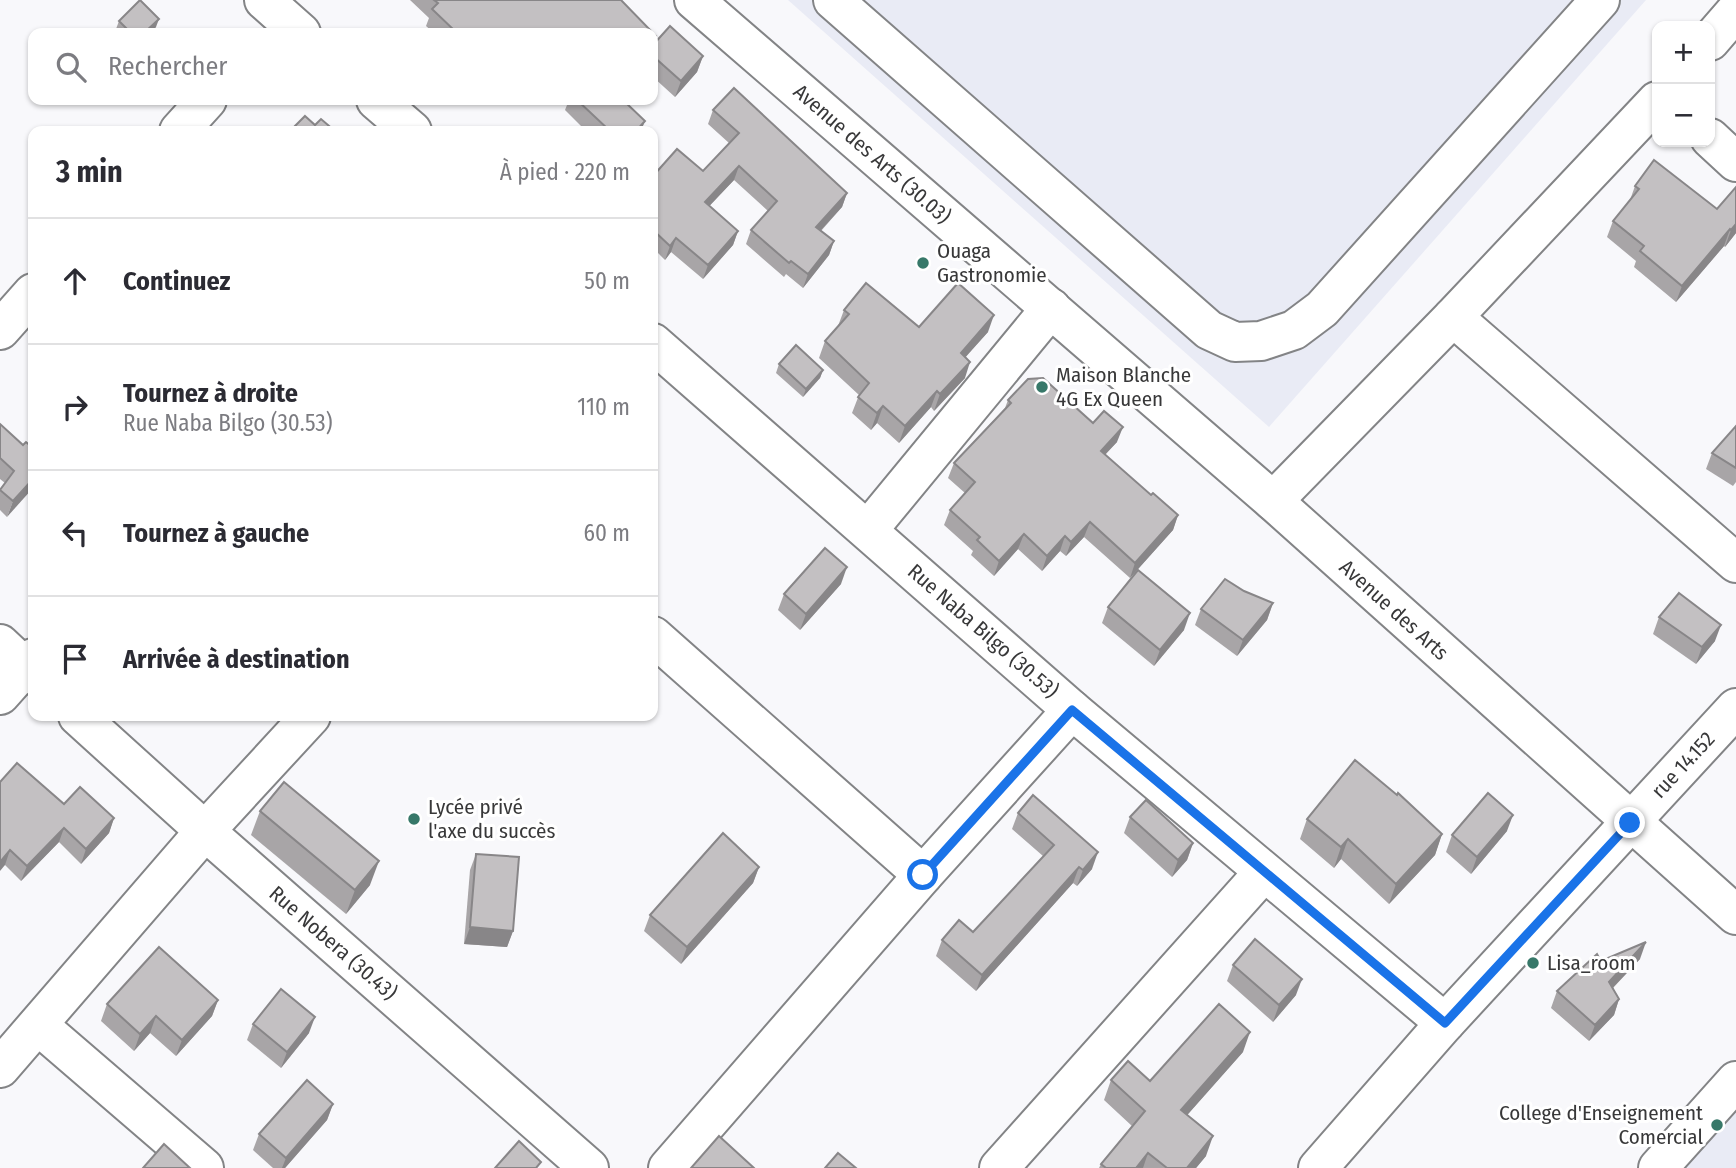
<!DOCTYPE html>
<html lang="fr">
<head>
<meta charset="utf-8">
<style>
  :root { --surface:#fff; --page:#f7f7f7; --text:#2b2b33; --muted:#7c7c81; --line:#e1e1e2 }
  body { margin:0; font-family:"Fira Sans Condensed",sans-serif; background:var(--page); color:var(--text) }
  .controls { position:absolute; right:21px; top:21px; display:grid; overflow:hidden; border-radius:14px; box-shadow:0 2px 5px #0004 }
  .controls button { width:63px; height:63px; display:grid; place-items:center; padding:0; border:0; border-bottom:2px solid var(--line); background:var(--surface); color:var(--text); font:35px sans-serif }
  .stop { position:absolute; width:21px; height:21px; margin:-16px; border:5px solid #1a73e8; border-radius:50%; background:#fff }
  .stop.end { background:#1a73e8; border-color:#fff; box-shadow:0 2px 7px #0008 }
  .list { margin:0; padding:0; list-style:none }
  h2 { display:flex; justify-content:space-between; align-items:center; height:91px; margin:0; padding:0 28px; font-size:30px }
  h2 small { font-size:23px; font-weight:400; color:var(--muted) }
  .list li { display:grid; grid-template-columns:46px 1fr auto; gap:21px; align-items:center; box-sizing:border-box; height:126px; padding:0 28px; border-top:2px solid var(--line) }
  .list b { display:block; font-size:26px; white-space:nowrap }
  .list p { margin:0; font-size:23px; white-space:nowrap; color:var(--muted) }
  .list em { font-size:23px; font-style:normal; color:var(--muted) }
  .icon { flex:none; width:38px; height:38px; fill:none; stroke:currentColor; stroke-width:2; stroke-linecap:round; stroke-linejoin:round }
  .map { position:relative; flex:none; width:1736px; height:1168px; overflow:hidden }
  .search { position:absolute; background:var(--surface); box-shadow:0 2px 5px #0004; left:28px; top:28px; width:630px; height:77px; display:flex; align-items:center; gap:18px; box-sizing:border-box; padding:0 24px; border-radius:14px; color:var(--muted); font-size:26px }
  .panel { position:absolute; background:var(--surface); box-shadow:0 2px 5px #0004; left:28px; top:126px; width:630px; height:595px; border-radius:14px }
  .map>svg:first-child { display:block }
  .built { fill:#e9ebf5 }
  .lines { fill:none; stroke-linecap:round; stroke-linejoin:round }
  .minor-casing { stroke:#838486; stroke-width:42 }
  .minor { stroke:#fff; stroke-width:38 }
  .wall { fill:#a8a5a7 }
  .shaded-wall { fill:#888688 }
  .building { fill:#c3c0c2; stroke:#888688; stroke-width:2 }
  .route { stroke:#1a73e8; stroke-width:9 }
  .poi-dot { fill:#377869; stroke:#fff; stroke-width:2.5 }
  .labels { text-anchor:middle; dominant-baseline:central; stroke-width:6; stroke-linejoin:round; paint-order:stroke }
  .street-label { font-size:21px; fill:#383839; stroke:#fff }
  .poi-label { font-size:21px; fill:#383839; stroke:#fff; text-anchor:start }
</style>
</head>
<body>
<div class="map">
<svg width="1736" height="1168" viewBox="0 0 1736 1168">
  <rect width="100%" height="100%" fill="#f8f8fb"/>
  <g class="built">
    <polygon points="788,0 1646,0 1269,427"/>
    <polygon points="1736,1082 1736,1168 1662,1168"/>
  </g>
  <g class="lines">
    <g class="minor-casing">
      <g id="minor">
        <polyline points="264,0 301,33"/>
        <polyline points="694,0 1273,501 1736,915"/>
        <polyline points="833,0 1209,330 1235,342 1261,341 1294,330 1322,309 1600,0"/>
        <polyline points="1710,41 1736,11"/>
        <polyline points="376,100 412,131"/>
        <polyline points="179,131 207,100"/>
        <polyline points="1710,138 1736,162"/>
        <polyline points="1453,317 1736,563"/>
        <polyline points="0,330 33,293"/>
        <polyline points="653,343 1072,710 1445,1023"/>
        <polyline points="1273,501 1453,317 1657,101"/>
        <polyline points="868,530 1051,308"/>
        <polyline points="653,636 923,875"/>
        <polyline points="0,644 33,675"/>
        <polyline points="0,695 33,658"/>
        <polyline points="78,716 205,831 589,1168"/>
        <polyline points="38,1025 204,1168"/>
        <polyline points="0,1068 205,831 311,716"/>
        <polyline points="668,1168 923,875 1072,710"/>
        <polyline points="999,1168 1264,872"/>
        <polyline points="1318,1168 1445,1023 1736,708"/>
        <polyline points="1658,1168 1736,1081"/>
      </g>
    </g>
    <use href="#minor" class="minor"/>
  </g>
  <g class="wall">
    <polygon points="410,0 621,0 656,36 653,44 670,26 703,56 697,72 675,97 653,77 653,33 434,33 426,26 429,18"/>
    <polygon points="119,21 156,27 150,33 120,33 116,29"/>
    <polygon points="569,100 623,100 641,131 586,131 565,110"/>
    <polygon points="713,110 847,193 842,207 821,231 834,241 829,255 803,288 786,274 784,277 746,244 751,230 768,211 734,180 709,206 738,231 733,245 703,279 671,252 665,260 653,248 653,176 703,171 729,143 708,124"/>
    <polygon points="1635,186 1717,209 1736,187 1736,233 1725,247 1724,246 1676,302 1634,267 1636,261 1607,237 1613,221 1630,200"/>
    <polygon points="844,310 919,327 988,332 965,357 965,378 934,411 931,407 899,443 877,423 871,430 852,413 859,395 819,358 825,341 838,326"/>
    <polygon points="779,364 823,370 820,378 803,397 776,373"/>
    <polygon points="1008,400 1093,423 1117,442 1105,455 1151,495 1178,515 1173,530 1130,578 1084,537 1066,556 1060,551 1042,571 1018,549 994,576 971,555 973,551 944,525 950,510 965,493 948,478 954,463 1005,408"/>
    <polygon points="0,424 23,445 33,449 7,517 0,510 0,489 5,483 0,479"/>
    <polygon points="1736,426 1736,482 1733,486 1706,469 1712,453"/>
    <polygon points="841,584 800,630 778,610 784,594"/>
    <polygon points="1244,591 1273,603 1267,620 1237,656 1195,625 1201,609"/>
    <polygon points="1108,607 1184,630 1154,666 1102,623"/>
    <polygon points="1659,617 1715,641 1696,664 1653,634"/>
    <polygon points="0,782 64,804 114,818 109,833 81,864 59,842 21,881 5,865"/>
    <polygon points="260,811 370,885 346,914 251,835"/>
    <polygon points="1018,813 1092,869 1077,886 1073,883 976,991 936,956 942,940 973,932 1043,856 1012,829"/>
    <polygon points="1130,817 1193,843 1187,860 1172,877 1124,833"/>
    <polygon points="1307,819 1442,834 1435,855 1389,904 1341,859 1334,868 1300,839"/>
    <polygon points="1507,831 1471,874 1446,852 1452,835"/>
    <polygon points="476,854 513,931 507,947 464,944 470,870"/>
    <polygon points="759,867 753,883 681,964 644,931 650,915"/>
    <polygon points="1640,959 1613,988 1619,999 1614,1015 1589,1041 1551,1008 1557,991 1601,961"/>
    <polygon points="1233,965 1296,995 1273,1022 1227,981"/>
    <polygon points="218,1000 212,1016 176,1056 150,1033 134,1051 101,1021 107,1004"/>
    <polygon points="253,1024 309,1033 281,1068 247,1040"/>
    <polygon points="1243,1052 1187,1115 1206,1156 1196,1168 1099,1168 1101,1164 1132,1126 1104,1100 1111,1080 1150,1081"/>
    <polygon points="333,1104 327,1120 285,1168 273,1168 253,1150 259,1134"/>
  </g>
  <g class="shaded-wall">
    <polygon points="159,19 156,27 150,33 144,33"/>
    <polygon points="703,56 697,72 675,97 681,81"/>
    <polygon points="645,121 641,131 636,131"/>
    <polygon points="739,166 734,180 700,216 705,202"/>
    <polygon points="847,193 842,207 811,241 816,227"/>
    <polygon points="1736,224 1736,233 1725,247 1731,230"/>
    <polygon points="1730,229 1724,246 1676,302 1682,286"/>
    <polygon points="738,231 733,245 703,279 708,265"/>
    <polygon points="676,238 671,252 665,260 670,246"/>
    <polygon points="834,241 829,255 803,288 808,274"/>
    <polygon points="994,315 988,332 955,369 961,353"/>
    <polygon points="970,362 965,378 934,411 940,394"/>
    <polygon points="823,370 820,378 803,397 806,389"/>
    <polygon points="937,391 931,407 899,443 905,426"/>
    <polygon points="883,406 877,423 871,430 877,413"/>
    <polygon points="1123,427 1117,442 1095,465 1101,451"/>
    <polygon points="33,479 33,488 7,517 13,501"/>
    <polygon points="1178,515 1173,530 1130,578 1135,563"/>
    <polygon points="1090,522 1084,537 1066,556 1071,542"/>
    <polygon points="1024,534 1018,549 994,576 999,561"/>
    <polygon points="1065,536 1060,551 1042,571 1047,556"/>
    <polygon points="847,567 841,584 800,630 806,614"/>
    <polygon points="1273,603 1267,620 1237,656 1243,640"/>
    <polygon points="1190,613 1184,630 1154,666 1160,650"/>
    <polygon points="1721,625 1715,641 1696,664 1702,647"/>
    <polygon points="1513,815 1507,831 1471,874 1477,857"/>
    <polygon points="114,818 109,833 81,864 86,849"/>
    <polygon points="64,828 59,842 21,881 27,866"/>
    <polygon points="1442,834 1435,855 1389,904 1396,884"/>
    <polygon points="1348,839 1341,859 1334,868 1341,847"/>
    <polygon points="1193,843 1187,860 1172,877 1178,860"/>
    <polygon points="10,850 5,865 0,871 0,862"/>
    <polygon points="1098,852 1092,869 1077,886 1083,870"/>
    <polygon points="379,861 370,885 346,914 355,890"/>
    <polygon points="759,867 753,883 681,964 687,947"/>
    <polygon points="1079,867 1073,883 976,991 982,975"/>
    <polygon points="470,927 513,931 507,947 464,944"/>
    <polygon points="1646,942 1640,959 1603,998 1609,982"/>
    <polygon points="1302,979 1296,995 1273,1022 1279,1005"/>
    <polygon points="1619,999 1614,1015 1589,1041 1595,1025"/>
    <polygon points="218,1000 212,1016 176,1056 182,1040"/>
    <polygon points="156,1016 150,1033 134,1051 140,1034"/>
    <polygon points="315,1017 309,1033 281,1068 287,1052"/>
    <polygon points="1250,1032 1243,1052 1174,1130 1181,1110"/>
    <polygon points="333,1104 327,1120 285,1168 282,1168 286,1158"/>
    <polygon points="1213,1136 1206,1156 1196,1168 1187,1168"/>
    <polygon points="1148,1153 1143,1168 1136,1168"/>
  </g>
  <g class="building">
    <polygon points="140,0 159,19 144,33 131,33 119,21"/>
    <polygon points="434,0 621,0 656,36 653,40 653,33 457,33 432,9 438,3"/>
    <polygon points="670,26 703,56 681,81 653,56 653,45"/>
    <polygon points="734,88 847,193 816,227 834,241 808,274 791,261 789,263 751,230 777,201 739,166 705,202 738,231 708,265 676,238 670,246 653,230 653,176 677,149 703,171 739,133 713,110"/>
    <polygon points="577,100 623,100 645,121 636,131 610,131"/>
    <polygon points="305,116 315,125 321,119 335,131 290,131"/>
    <polygon points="1654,160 1717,209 1736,187 1736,224 1731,230 1730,229 1682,286 1640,251 1644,246 1613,221 1639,189 1635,186"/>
    <polygon points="866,283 919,327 958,283 994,315 961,353 970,362 940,394 937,391 905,426 883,406 877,413 858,397 869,383 825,341 849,314 844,310"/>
    <polygon points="796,345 823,370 806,389 779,364"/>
    <polygon points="1043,378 1093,423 1104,411 1123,427 1101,451 1151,495 1153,493 1178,515 1135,563 1090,522 1071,542 1065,536 1047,556 1024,534 999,561 977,540 980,537 950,510 975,482 954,463 1011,403 1008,400 1028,379"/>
    <polygon points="0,424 23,445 26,442 33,448 33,479 13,501 0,490 14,471 0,458"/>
    <polygon points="1736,426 1736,468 1712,453"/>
    <polygon points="825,548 847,567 806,614 784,594"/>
    <polygon points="1138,570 1190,613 1160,650 1108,607"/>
    <polygon points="1225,579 1244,591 1273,603 1243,640 1201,609"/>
    <polygon points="1679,593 1721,625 1702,647 1659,617"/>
    <polygon points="1355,760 1397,795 1398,793 1442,834 1396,884 1348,839 1341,847 1307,819"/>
    <polygon points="17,763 64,804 80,787 114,818 86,849 64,828 27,866 10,850 0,862 0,782"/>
    <polygon points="284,782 379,861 355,890 260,811"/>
    <polygon points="1488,793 1513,815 1477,857 1452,835"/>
    <polygon points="1033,795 1098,852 1083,870 1079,867 982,975 942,940 959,920 973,932 1054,845 1018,813"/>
    <polygon points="1146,800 1193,843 1178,860 1130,817"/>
    <polygon points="723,833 759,867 687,947 650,915"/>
    <polygon points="476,854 519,857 513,931 470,927"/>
    <polygon points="1255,939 1302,979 1279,1005 1233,965"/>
    <polygon points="1646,942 1609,982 1619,999 1595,1025 1557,991 1597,954 1601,961"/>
    <polygon points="159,947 218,1000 182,1040 156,1016 140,1034 107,1004"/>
    <polygon points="281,989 315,1017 287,1052 253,1024"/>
    <polygon points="1219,1004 1250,1032 1181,1110 1213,1136 1187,1168 1167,1168 1148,1153 1136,1168 1106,1168 1101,1164 1145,1111 1111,1080 1128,1061 1150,1081"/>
    <polygon points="307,1080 333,1104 286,1158 259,1134"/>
    <polygon points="719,1136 754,1168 691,1168"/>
    <polygon points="519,1141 541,1162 536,1168 495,1168"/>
    <polygon points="164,1144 190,1168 143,1168"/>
    <polygon points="838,1153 856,1168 825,1168"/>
  </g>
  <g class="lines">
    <polyline class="route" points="923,875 1072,710 1445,1023 1630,823"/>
  </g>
  <g class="poi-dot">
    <circle cx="923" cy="263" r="7"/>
    <circle cx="1042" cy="387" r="7"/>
    <circle cx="414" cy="819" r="7"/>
    <circle cx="1533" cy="963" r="7"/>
    <circle cx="1717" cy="1125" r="7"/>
  </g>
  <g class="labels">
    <g class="street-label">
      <text transform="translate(872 154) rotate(41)">Avenue des Arts (30.03)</text>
      <text transform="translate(1394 610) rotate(42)">Avenue des Arts</text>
      <text transform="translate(983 631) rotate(41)">Rue Naba Bilgo (30.53)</text>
      <text transform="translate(1683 765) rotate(-47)">rue 14.152</text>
      <text transform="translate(333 943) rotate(41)">Rue Nobera (30.43)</text>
    </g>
    <g class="poi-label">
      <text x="937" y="251">Ouaga<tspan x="937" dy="24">Gastronomie</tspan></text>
      <text x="1056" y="375">Maison Blanche<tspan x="1056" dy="24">4G Ex Queen</tspan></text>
      <text x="428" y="807">Lycée privé<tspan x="428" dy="24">l'axe du succès</tspan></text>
      <text x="1547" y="963">Lisa_room</text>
      <text x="1703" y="1113" text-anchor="end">College d'Enseignement<tspan x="1703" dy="24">Comercial</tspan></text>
    </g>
  </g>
</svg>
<div class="controls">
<button>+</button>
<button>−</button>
</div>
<div class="stop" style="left:923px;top:875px"></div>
<div class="stop end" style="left:1630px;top:823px"></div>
<div class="search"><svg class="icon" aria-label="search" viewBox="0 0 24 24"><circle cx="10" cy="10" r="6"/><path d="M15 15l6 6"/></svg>Rechercher</div>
<section class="panel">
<h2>3 min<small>À pied · 220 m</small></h2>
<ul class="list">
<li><svg class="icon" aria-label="ahead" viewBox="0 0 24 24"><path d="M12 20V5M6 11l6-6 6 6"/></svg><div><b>Continuez</b></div><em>50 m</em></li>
<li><svg class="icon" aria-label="right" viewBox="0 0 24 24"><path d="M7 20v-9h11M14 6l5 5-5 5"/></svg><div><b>Tournez à droite</b><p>Rue Naba Bilgo (30.53)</p></div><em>110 m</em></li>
<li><svg class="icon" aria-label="left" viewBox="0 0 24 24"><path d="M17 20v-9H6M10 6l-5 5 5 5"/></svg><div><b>Tournez à gauche</b></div><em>60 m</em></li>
<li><svg class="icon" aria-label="arrive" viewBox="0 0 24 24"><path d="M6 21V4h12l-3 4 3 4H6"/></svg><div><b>Arrivée à destination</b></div></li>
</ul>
</section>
</div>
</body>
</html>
